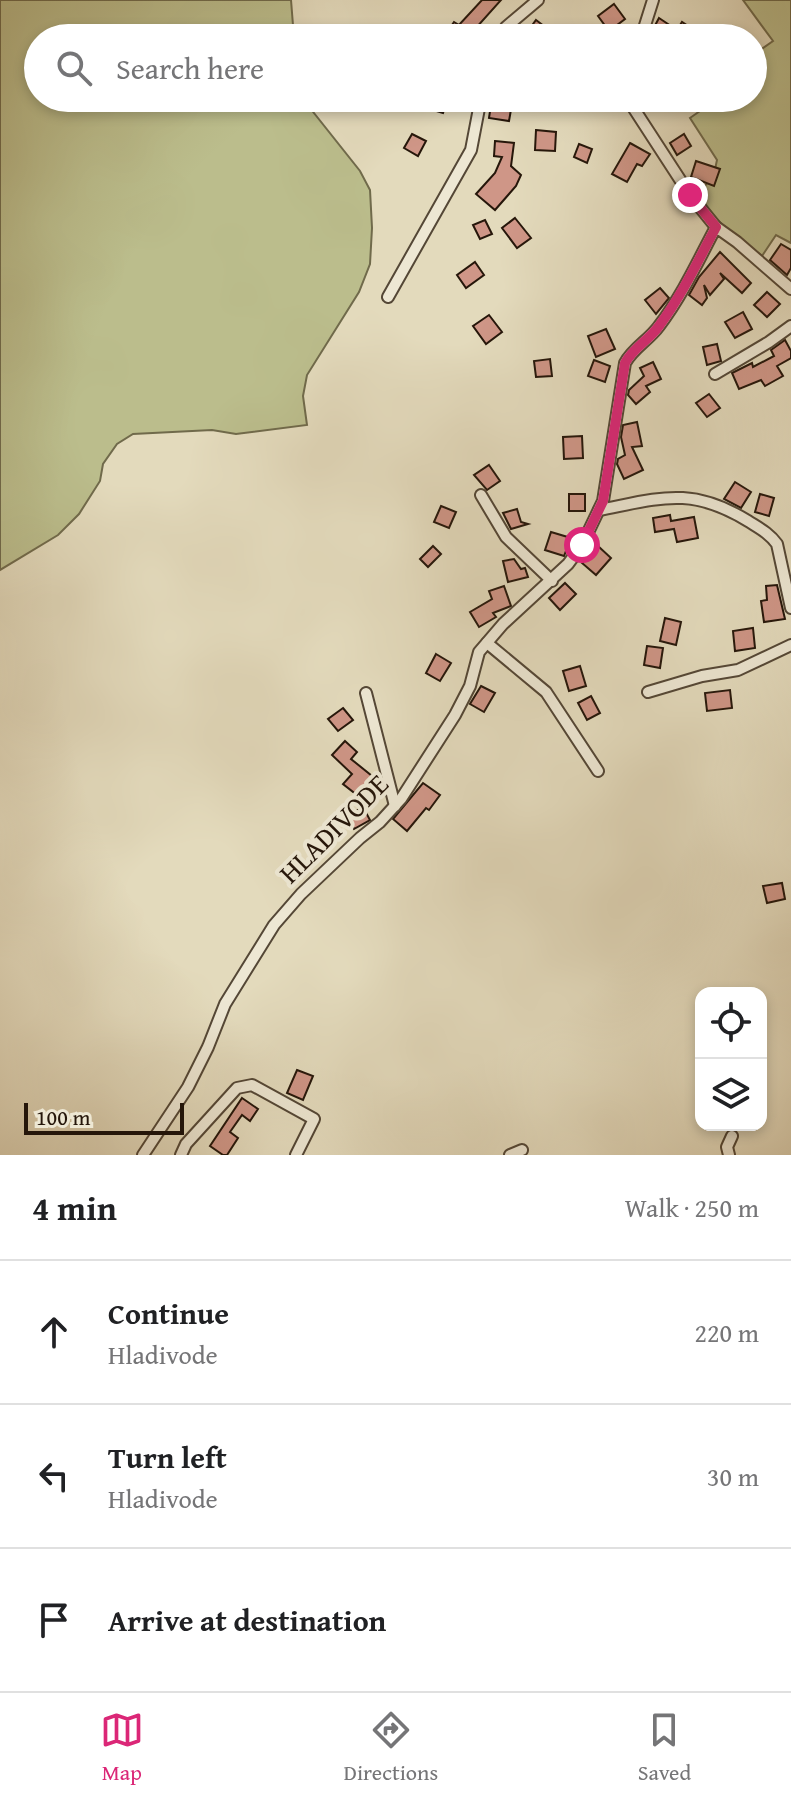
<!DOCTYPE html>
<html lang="en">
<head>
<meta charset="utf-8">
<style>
  :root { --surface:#fff; --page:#f2f2f2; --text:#202124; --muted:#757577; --line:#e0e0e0; --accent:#db2777 }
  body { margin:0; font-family:"Gentium Book Plus",serif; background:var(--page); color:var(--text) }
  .controls { position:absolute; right:24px; bottom:24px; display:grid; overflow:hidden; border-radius:16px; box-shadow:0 4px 12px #0003 }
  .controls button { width:72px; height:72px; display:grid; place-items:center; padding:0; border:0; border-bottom:2px solid var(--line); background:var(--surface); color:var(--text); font:40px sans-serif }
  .scale { position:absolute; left:24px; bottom:20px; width:160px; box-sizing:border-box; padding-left:8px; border:4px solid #25160a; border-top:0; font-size:22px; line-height:28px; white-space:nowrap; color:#25160a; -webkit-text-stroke:6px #ede7d3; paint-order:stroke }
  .stop { position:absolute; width:24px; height:24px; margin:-18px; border:6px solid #db2777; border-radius:50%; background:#fff }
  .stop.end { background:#db2777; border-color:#fff; box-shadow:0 2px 8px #0008 }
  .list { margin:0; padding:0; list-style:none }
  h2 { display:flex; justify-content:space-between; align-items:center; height:104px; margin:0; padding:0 32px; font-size:34px }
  h2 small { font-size:26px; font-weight:400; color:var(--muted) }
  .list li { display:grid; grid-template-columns:52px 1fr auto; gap:24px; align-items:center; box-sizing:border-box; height:144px; padding:0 32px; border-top:2px solid var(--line) }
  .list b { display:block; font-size:30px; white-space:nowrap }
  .list p { margin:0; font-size:26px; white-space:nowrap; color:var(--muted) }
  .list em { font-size:26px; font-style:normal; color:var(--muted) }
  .icon { flex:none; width:44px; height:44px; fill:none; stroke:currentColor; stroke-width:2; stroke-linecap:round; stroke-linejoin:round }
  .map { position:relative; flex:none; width:791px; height:1155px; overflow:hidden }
  .search { position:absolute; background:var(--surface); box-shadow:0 4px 12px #0003; left:24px; right:24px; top:24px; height:88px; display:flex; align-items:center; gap:20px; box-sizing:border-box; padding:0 28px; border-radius:44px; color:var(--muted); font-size:30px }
  .sheet { height:536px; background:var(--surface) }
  nav { display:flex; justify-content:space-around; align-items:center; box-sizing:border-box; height:112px; border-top:2px solid var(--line); background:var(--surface); font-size:22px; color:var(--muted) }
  nav a { display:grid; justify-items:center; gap:4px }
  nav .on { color:var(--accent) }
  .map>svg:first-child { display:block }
  .green { fill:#bbbd8c; stroke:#706a4b; stroke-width:2 }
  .building { fill:#cf9687; stroke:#25160a; stroke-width:2 }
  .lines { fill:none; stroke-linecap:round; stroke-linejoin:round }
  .minor-casing { stroke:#544736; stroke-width:14 }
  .minor { stroke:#ede7d3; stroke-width:10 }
  .route { stroke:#db2777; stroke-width:10 }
  .labels { text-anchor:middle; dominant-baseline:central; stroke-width:8; stroke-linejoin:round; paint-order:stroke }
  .street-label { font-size:28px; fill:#25160a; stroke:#ede7d3 }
</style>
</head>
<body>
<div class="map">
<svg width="791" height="1155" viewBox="0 0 791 1155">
  <rect width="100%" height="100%" fill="#e3dabc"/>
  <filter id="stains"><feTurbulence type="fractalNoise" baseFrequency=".0025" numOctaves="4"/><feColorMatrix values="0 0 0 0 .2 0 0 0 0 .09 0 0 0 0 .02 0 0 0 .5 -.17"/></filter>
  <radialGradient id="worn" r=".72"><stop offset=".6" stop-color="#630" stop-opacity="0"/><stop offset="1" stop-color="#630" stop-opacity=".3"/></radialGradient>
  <g class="green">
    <polygon points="0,0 291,0 294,38 38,38 38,98 302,98 360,171 370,190 372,228 370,264 359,292 307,375 303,396 307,425 236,434 212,430 133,434 117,444 103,464 100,481 79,514 58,535 0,570"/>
    <polygon points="743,0 791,0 791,243 776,235 762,256 718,221 698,195 714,174 717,160 690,118 710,104 711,98 753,98 753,55 773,41"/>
  </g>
  <g class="building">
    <polygon points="482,0 501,0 467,38 443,38 454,22 459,25"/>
    <polygon points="614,4 625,19 609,31 598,16"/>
    <polygon points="659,18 677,30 682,22 694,30 689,38 655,38 650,35"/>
    <polygon points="536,20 553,33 549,38 523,38"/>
    <polygon points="423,98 448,98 443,113 420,106"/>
    <polygon points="492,98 513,98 509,121 489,118"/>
    <polygon points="536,130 556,132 555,151 535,150"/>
    <polygon points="412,134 426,141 418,156 404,148"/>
    <polygon points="684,134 691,146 677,155 670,143"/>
    <polygon points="495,141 514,143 511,166 521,175 516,186 495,210 476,194 495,173 502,157 494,156"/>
    <polygon points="630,143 650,154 642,166 637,164 627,182 612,174"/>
    <polygon points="579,144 592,149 587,163 574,157"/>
    <polygon points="696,161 720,169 714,186 691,177"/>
    <polygon points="515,218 531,238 517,248 502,228"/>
    <polygon points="485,220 492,234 480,239 473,225"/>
    <polygon points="781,244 791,250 791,268 787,275 770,260"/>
    <polygon points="720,252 751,283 742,293 720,273 724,279 710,295 704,285 707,298 702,305 689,295 699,277"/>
    <polygon points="475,262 484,275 466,288 457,275"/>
    <polygon points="660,288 669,298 656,314 645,300"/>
    <polygon points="767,292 780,304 767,317 754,305"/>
    <polygon points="743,312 752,329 735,338 725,322"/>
    <polygon points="489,315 502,332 486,344 473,326"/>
    <polygon points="606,329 615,349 596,357 588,336"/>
    <polygon points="785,340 791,351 791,358 777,366 783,376 765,386 761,380 739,389 732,373 752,363 753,367 774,356 771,350"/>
    <polygon points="717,344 721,361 707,365 703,347"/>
    <polygon points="550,359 552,376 536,377 534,361"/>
    <polygon points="594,360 610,366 605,382 588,376"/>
    <polygon points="653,362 661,379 646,386 650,392 636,404 628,395 629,390 644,376 640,368"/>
    <polygon points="709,394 720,408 707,417 696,403"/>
    <polygon points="637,422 642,446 632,447 643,470 624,479 617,464 618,459 625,455 621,437 623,425"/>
    <polygon points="582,436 583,458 564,459 563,437"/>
    <polygon points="489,465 500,481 487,490 474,475"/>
    <polygon points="735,482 751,492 741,508 724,499"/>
    <rect x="569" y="494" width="16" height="17"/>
    <polygon points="760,494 774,498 769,516 755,512"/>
    <polygon points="441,506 456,512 449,528 434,522"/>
    <polygon points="517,509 521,522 528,524 511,529 503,513"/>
    <polygon points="670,515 671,521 694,517 698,538 677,542 674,529 655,532 653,518"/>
    <polygon points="551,532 571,538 564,556 545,550"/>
    <polygon points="433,546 441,554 428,567 420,559"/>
    <polygon points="598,546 611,558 596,575 582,563"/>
    <polygon points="514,559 521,569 525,568 528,577 508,582 503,561"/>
    <polygon points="565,583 576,594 560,610 549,598"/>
    <polygon points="777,585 785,619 764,622 761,601 767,600 766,586"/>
    <polygon points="504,586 511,606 493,613 496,617 479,627 470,612 492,599 489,591"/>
    <polygon points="665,618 681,622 676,645 660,641"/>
    <polygon points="753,628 755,648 735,651 733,631"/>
    <polygon points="647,646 663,648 660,668 644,665"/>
    <polygon points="436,654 451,663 440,681 426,673"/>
    <polygon points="580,666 586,686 569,691 563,671"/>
    <polygon points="481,686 495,693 484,712 470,704"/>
    <polygon points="730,690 732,708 707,711 705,693"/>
    <polygon points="591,696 600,713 587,720 578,703"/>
    <polygon points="343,708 353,720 338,731 328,719"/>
    <polygon points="345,741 357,752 351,759 372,776 357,795 343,784 352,774 332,755"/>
    <polygon points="423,783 440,795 429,810 426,808 407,831 393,819"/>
    <polygon points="363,807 370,820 354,829 347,816"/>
    <polygon points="782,883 785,899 767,903 763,886"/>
    <polygon points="297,1070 313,1076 303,1100 287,1093"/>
    <polygon points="242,1098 258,1109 250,1121 242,1115 230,1132 238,1138 227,1155 223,1155 210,1146"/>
  </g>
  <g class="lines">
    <g class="minor-casing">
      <g id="minor">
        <polyline points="498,38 506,27 538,0"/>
        <polyline points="641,38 653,0"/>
        <polyline points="627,98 690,195 716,227"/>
        <polyline points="388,297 471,150 481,98"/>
        <polyline points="715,374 769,342 791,326"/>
        <polyline points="481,495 506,537 552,581"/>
        <path d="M599,510C661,498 691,486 748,521C759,528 769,533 777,544L791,608"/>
        <polyline points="487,643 546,692 598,771"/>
        <polyline points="648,692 702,676 738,670 791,645"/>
        <polyline points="366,693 395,806"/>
        <path d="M143,1155L188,1087L208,1047L225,1004L274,925L301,894L360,838L380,822L401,799L455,715L470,686L479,652L503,624L568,564L582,545L603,501L625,363C633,348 649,340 659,326C682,296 698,261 716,227L737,242L791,289"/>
        <polyline points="181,1155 186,1144 237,1088 252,1085 314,1119 296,1155"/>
        <polyline points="510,1155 522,1150"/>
        <polyline points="729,1155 727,1147 732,1136"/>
      </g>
    </g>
    <use href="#minor" class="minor"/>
  </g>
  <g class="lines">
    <path class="route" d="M582,545L603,501L625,363C633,348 649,340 659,326C682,295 698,261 716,227L690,195"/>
  </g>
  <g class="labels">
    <g class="street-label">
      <text transform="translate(333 828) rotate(-45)">HLADIVODE</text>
    </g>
  </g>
  <rect width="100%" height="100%" filter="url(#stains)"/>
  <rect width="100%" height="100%" fill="url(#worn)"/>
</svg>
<div class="controls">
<button><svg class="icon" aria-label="locate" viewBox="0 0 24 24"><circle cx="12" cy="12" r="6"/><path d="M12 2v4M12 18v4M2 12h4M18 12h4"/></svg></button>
<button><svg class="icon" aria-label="layers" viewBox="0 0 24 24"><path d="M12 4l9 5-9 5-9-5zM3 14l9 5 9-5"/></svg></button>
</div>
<div class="scale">100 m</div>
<div class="stop" style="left:582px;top:545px"></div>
<div class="stop end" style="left:690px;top:195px"></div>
<div class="search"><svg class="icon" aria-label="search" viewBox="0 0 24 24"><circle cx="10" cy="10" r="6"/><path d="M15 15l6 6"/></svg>Search here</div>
</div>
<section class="sheet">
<h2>4 min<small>Walk · 250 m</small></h2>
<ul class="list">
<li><svg class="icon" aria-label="ahead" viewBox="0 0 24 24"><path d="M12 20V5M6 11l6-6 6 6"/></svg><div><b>Continue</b><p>Hladivode</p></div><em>220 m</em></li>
<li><svg class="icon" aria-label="left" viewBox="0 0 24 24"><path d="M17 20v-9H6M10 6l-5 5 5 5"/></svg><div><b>Turn left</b><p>Hladivode</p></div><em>30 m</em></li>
<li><svg class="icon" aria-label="arrive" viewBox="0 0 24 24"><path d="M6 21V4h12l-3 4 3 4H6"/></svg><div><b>Arrive at destination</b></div></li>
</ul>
</section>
<nav>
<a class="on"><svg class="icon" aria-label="map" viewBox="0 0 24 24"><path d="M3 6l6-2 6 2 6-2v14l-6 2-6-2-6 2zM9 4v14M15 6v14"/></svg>Map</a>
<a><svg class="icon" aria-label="directions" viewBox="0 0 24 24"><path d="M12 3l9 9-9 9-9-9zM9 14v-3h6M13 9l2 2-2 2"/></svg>Directions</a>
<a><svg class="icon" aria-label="saved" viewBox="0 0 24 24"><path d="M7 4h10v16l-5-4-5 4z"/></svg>Saved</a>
</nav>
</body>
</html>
